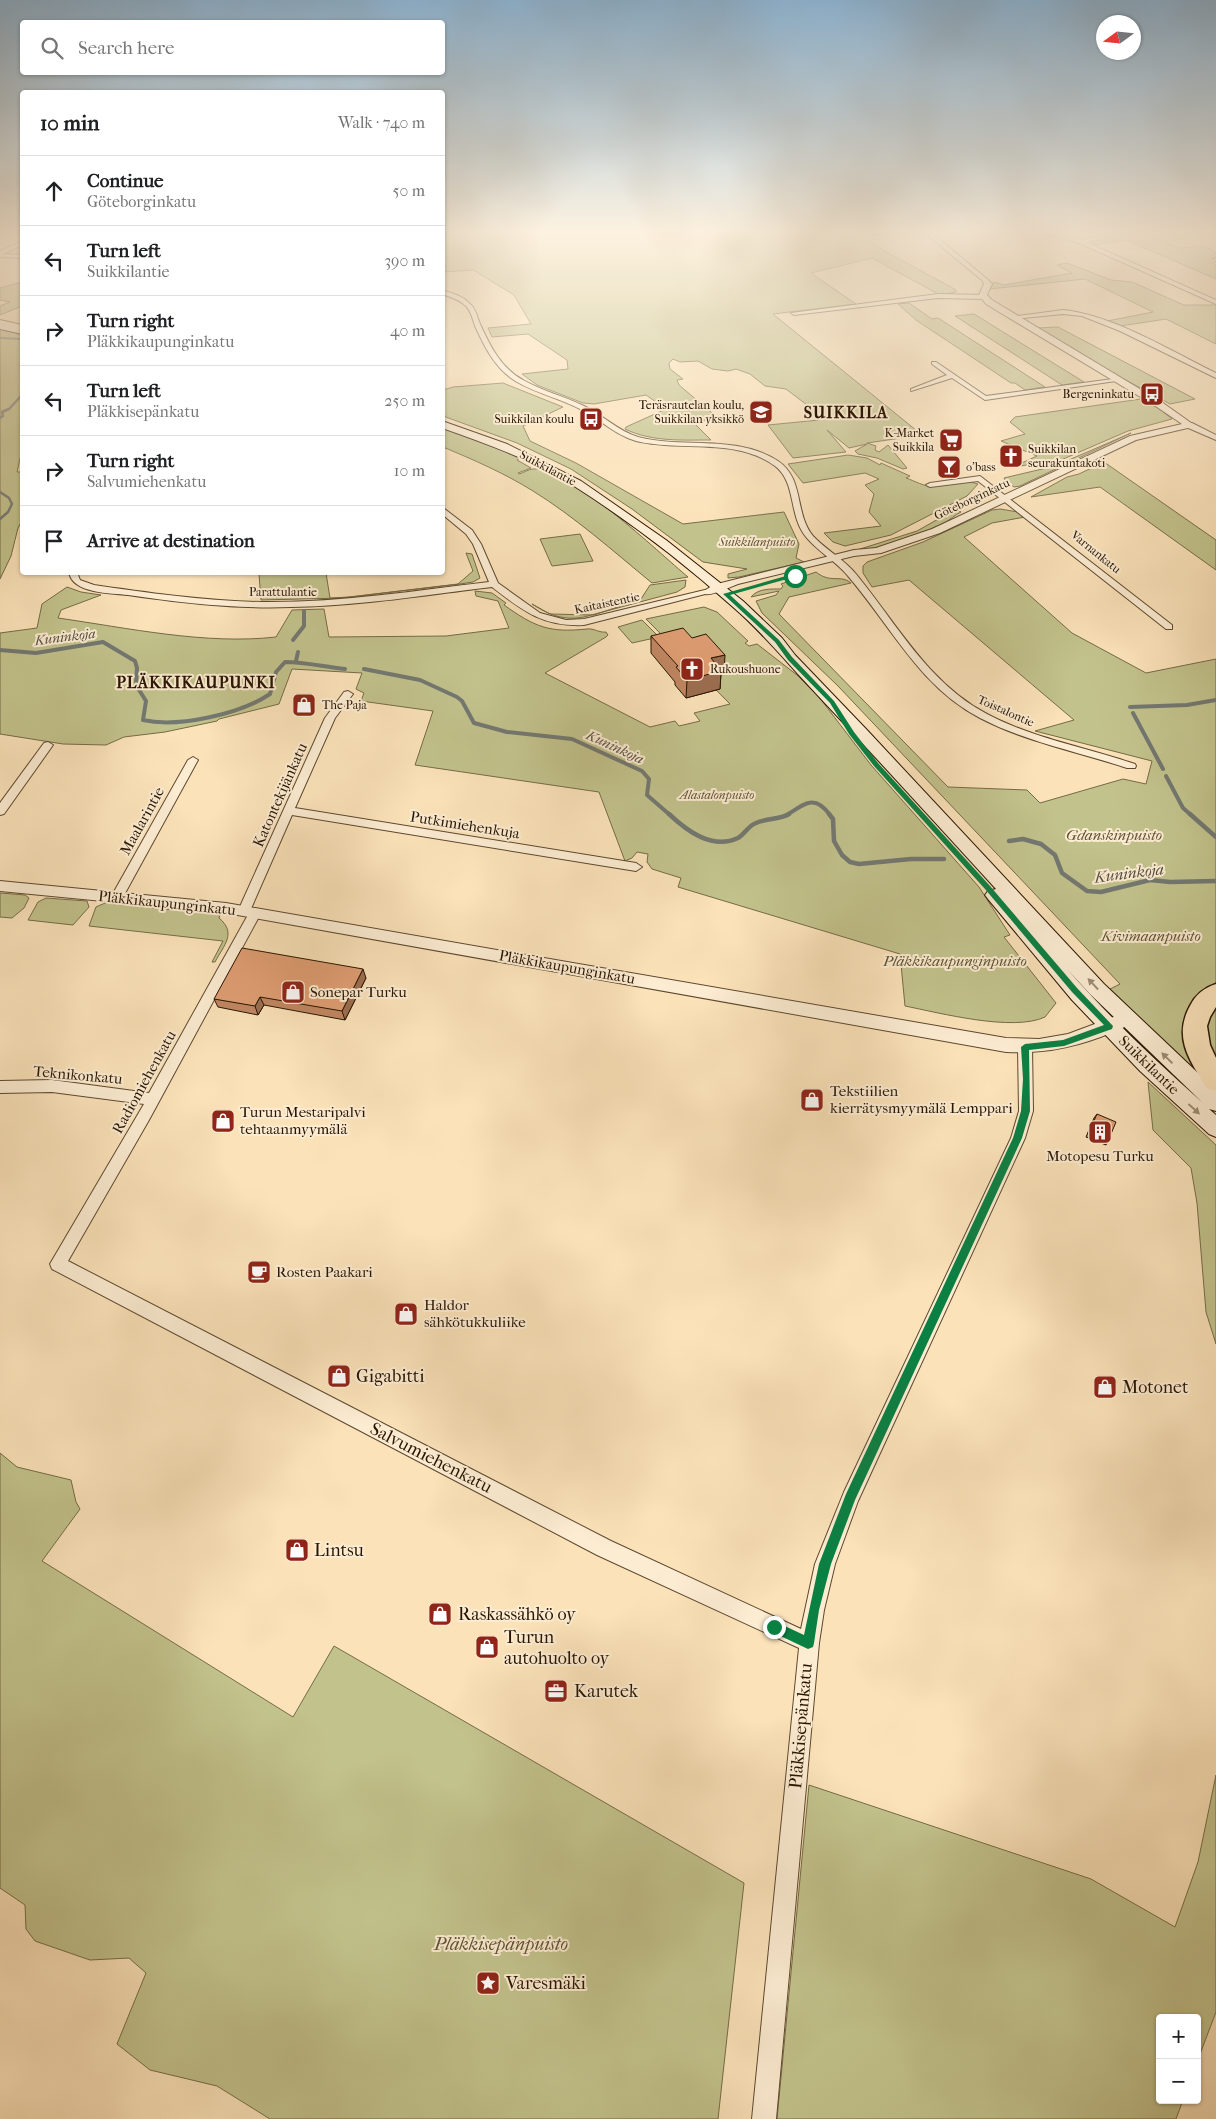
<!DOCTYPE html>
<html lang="en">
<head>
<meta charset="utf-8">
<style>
  :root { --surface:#fff; --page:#f6f6f6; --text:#202124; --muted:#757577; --line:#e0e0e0 }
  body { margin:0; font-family:"IM FELL French Canon",serif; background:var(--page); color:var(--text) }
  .controls { position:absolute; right:15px; bottom:15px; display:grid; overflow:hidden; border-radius:5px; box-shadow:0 1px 4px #0004 }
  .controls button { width:45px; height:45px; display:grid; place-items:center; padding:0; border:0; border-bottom:1px solid var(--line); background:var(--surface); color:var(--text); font:25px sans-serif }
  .compass { position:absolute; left:1096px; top:15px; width:45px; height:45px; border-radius:50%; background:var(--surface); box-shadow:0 1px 4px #0004; rotate:255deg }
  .stop { position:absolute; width:15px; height:15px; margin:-11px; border:4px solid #0b8043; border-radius:50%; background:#fff }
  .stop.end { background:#0b8043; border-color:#fff; box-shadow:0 1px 5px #0008 }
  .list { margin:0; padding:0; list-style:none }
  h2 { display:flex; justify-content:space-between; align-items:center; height:65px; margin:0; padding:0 20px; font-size:21px }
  h2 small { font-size:16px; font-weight:400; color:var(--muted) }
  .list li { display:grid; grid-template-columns:32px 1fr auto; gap:15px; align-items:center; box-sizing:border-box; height:70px; padding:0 20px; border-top:1px solid var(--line) }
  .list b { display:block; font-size:19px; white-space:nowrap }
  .list p { margin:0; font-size:16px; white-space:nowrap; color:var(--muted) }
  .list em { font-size:16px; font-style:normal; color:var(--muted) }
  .icon { flex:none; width:28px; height:28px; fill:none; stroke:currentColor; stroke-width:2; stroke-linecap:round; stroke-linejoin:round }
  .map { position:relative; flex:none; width:1216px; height:2119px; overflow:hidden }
  .search { position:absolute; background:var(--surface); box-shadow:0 1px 4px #0004; left:20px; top:20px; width:425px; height:55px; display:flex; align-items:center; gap:12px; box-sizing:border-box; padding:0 18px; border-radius:5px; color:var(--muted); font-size:19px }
  .panel { position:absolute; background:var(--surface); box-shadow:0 1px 4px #0004; left:20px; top:90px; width:425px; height:485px; border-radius:5px }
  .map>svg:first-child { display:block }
  .green { fill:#c2c28c; stroke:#756b46 }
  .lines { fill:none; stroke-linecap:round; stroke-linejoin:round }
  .stream-far3 { stroke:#737871; stroke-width:2 }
  .stream-far2 { stroke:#737871; stroke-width:2.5 }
  .stream-far1 { stroke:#737871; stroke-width:4 }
  .stream { stroke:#737871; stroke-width:4.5 }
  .minor-casing { stroke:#5d482f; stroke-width:2 }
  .tertiary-casing { stroke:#5d482f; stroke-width:2 }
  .secondary-casing { stroke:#281401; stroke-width:2 }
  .motorway-casing { stroke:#281401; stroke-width:3 }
  .minor { fill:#fcecd2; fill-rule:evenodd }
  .tertiary { fill:#fcecd2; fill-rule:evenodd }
  .secondary { fill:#fcecd2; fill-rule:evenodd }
  .motorway { fill:#fbe2b9; fill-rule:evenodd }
  .wall { fill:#c08762; stroke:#281401 }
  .shaded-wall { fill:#9c6e50; stroke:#281401 }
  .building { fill:#df9d72; stroke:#281401 }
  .oneway { fill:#9d8b74 }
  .route { fill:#0b8043 }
  .labels { text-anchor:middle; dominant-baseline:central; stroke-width:4; stroke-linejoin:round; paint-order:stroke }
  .far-poi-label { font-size:12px; fill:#281401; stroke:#fcecd2; text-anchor:end }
  .far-street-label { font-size:12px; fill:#281401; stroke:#fcecd2 }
  .far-park-label { font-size:12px; font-style:italic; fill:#5e5132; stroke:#fcecd2 }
  .far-water-label { font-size:14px; font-style:italic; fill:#544e42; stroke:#fcecd2 }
  .street-label { font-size:15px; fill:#281401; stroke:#fcecd2 }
  .park-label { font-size:15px; font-style:italic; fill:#5e5132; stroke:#fcecd2 }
  .poi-label { font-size:15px; fill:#281401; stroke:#fcecd2; text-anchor:start }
  .far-district-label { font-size:16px; font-weight:bold; letter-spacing:1px; fill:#281401; stroke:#fcecd2 }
  .water-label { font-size:16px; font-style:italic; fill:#544e42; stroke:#fcecd2 }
  .near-poi-label { font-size:18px; fill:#281401; stroke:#fcecd2; text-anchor:start }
  .near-street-label { font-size:18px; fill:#281401; stroke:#fcecd2 }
  .near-park-label { font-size:18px; font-style:italic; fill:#5e5132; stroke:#fcecd2 }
</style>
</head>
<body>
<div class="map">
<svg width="1216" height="2119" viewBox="0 0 1216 2119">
  <rect width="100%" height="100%" fill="#fbe2b9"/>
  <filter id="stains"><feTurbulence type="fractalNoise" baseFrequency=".004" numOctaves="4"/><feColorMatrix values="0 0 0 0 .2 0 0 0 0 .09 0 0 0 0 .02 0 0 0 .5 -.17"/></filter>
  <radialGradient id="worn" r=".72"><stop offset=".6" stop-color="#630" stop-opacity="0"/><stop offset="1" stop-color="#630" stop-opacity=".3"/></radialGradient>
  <g class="green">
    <path d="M443,229L451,232L465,229H781L788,232L801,231L817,234L868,229L876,233L872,235L876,238L868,240L875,246L951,287L956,290V292L940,295L872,258L811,273L856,304L773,314L922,435L867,443L876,446L875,450L879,452L888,445L907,468L903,469L877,458L858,454L855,451L867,444L849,448L827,430L846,452L793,458L768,425L819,420L807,405L786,389L765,386L750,374L736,369L728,371L712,369L698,361L680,362L673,359L669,363L670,369L683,379L677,380L679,385L718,418L693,422L711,440C682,440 652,442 625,429L626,427L666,409L646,395L594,404L583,403L537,385L522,374L568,369L567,360L528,334L492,337L488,328L531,324L514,295L473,270L443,272Z"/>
    <polygon points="1152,229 1181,229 1190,236 1167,243 1180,248 1205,246 1216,253 1216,257 1211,258 1216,259 1216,262 1212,263 1216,265 1216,279 1126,240 1092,245 1090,243"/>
    <polygon points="1067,263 1111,280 1132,282 1184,305 1216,305 1216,344 1166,319 1120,326 1107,321 1153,312 1085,279 990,289 994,282 1004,285 1072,273 1057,265"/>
    <polygon points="22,282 22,306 0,315 0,306 10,302 0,300 0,288"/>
    <polygon points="909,303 932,319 938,318 1045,387 1025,390 1015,383 1011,383 916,320 898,304"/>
    <polygon points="974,314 1084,382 1062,385 955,316"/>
    <polygon points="1058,327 1195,399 1170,404 1113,373 1036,328"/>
    <polygon points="0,329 22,334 22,450 17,472 22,472 22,521 18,528 11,556 0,579"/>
    <polygon points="503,383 563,407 523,426 530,441 576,463 683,524 784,512 799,544 796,558 804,562 739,577 728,578 728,574 747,569 703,562 632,509 571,469 517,443 443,416 443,390 453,387"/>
    <polygon points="1141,399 1151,405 1151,402 1172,419 1128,431 1061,460 1013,467 1037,456 1001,441 1025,434 1010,422 1015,417"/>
    <path d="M442,426L516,455L520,458L517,460L531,468L518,473L519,474C523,473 529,469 533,469C569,466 659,553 688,577L652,583C613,551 575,517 533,491C504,473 474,460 443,447Z"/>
    <polygon points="1131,433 1020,486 1014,487 1005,480 1004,478 1055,466"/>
    <path d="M848,455L867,458L880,465L881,463L910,476L906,478C915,481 924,487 934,486C949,486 964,479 978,484L967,496L891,535L845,546L833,542L824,533L881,526L869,512L874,494L865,485L879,479L865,473L803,483L788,464Z"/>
    <polygon points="1104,462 1216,540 1216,570 1100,487 1031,497 1067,477 1079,474"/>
    <path d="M956,509L961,512C955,515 950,520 944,523C926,532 877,551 857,550L917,531Z"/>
    <path d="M1000,509L1018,512L1025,517L992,523L964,537L1072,633L1146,673L1216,659V987L1202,996L1211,1088L1110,989L1120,984L838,686L762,613L756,601L776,595L779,591L751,597C758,588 772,589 781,589L783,586L781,584L816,572C831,584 840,574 851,583L789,597L779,614L948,787L1027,790L1040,803L1123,779L1146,784L1152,761L1035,731L1074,720L909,580L872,587L863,573V566L867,562L923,542L992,510Z"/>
    <polygon points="580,534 593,561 552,566 540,539"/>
    <polygon points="466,553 472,554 480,578 473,582 460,584 342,598 261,600 259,574 250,573 326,573 330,598 349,597 458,584 473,571"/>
    <path d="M686,580L685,587L677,592L584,617C564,621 549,615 532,604L550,614L594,615L641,599L650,585Z"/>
    <path d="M67,587L81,592L101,595L61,610L58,618C128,628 206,645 276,637L292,610L324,609L329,637L446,636L509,628L498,601L476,596L475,591L492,593L506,603L504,605C535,627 549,633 587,629C594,628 599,633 606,632L608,635L606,637L545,673L650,727L675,721L679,726L700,721L694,713L730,704L646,619L704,607L717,612L748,641L745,643L749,646L757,644L797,675L819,697L871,765L979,887L1010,935L1004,937L1056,1003L1045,1017C1013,1032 940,1013 905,1006L900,954L678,887L681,878L652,869L647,862L648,854L637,852L632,858L625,861L599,792L415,765L433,711L361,701L364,693L356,689L362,673L292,669L279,704L219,719L217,721L165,732L124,737L106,745L63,744L0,734V633L37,628L42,604Z"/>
    <polygon points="642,620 659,637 632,643 618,627"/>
    <polygon points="0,893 25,895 29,898 24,908 12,918 0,917"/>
    <polygon points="46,898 87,901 89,907 73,925 28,920 38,902"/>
    <path d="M105,903L215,914L220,915L219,918C237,933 224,945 215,962H212L223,941L89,926L96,907Z"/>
    <path d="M1216,1006V1064C1206,1046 1202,1023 1216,1006Z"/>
    <polygon points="1148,1082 1216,1145 1216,1344 1206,1312 1197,1203 1191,1168 1153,1130"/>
    <polygon points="0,1453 17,1467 71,1480 76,1502 80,1509 42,1561 293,1717 334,1646 744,1883 718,2119 270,2119 217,2086 150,2070 117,2044 146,1973 129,1958 90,1960 35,1941 26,1929 25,1905 0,1888"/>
    <polygon points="1216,1775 1216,2012 1197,2062 1197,2018 1160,2018 1160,2100 1183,2100 1176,2119 777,2119 809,1785 1091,1879 1175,1927 1198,1862"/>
  </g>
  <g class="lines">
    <polyline class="stream-far3" points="0,338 22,339"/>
    <g class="stream-far2">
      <polyline points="0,418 3,416 2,412 9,409 22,395"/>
      <polyline points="0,492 9,498 12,504 8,512 0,519"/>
    </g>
    <g class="stream-far1">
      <polyline points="293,640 304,626 304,611"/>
      <path d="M0,650L36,653L103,642L135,661L137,668L136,685L146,701L143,720C178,728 240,714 270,694L276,672L285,662C306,662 324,667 345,669"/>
      <polyline points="296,661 298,652"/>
      <polyline points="364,669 420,680 457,697 462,701 474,723 507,732 572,739 642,771 649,779 647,795 670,815"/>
      <polyline points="1130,707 1187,705 1216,700"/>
      <polyline points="1133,713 1163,769"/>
      <polyline points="1166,776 1183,808 1191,815"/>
      <path d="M787,815C805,803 815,794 830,815"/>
    </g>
    <g class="stream">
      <path d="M669,814C687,831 712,850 738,838C745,834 748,826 756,823C767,818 779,820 789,814"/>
      <polyline points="829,814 833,819 834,841 842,855 850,862 859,864 911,859 944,859"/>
      <polyline points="1190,814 1216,837"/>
      <polyline points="1009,841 1023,839 1041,844 1055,855 1062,873 1087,891 1101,892 1150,880 1170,882 1216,881"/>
    </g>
    <g class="minor-casing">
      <g id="minor">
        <polygon points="775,229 793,229 777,232"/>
        <polygon points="905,229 914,229 875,239 872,237"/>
        <polygon points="1033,229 1041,229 1081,240 1135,229 1143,229 1086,242 1216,300 1216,304 1079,243"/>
        <polygon points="22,241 22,245 3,254 22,255 22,258 0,257 0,251"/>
        <path d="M442,290C452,293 463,296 470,304C476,309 477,317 480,324C490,346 501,368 523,380C542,391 564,396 584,406C603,415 618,431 638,437C684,449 736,434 778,461C805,479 794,513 813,536C826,550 844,559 856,574C897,624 928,683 987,714C1032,738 1086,747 1135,764L1136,766L1135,768H1127C1079,752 1026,742 980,718C920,687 891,626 848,576C836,561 818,552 806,537C788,515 797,483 775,466C736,437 681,452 636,441C615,435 601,420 582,410C562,399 538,394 517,382C496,370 485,348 475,326C473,320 471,311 466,306C460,300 451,297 442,294Z"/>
        <polygon points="938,294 984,295 987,297 984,299 938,298 794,315 791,313"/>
        <path d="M1063,310C1113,315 1171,351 1216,373V378L1120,331L1082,316L1063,314L1014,319L1011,317Z"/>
        <polygon points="0,320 22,325 22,329 0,324"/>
        <polygon points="932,362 936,362 986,396 1120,378 1123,380 985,400 952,378 911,391 911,389 947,375 932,364"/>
        <polygon points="1186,423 1192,423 1216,435 1216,440 1186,427"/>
        <polygon points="980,476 1172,625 1172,629 1166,629 978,481 930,487 926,485 930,483"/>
        <path d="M442,507L472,530L481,544L498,583L540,613L566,620L584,619L709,589L713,592L584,625C543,627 523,611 492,587C426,595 359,606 291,607C236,609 183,603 128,595C112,593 72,594 69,572H77L80,580L94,585C150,593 205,601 261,602C337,603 413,591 489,582L473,544L466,534L442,514Z"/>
        <polygon points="348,691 353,694 335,718 295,808 636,863 642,867 636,871 292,815 250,911 255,909 261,913 149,1120 68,1261 611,1541 801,1629 815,1564 844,1492 1011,1138 1019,1111 1018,1047 1020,1043 1025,1042 1030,1043 1032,1047 1033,1111 1025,1138 858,1501 835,1564 824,1610 819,1643 776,2119 752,2119 799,1648 597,1555 52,1269 50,1264 144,1104 52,1092 0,1093 0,1081 52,1080 149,1093 249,913 244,915 238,911 325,718 344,692"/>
        <polygon points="48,742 53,745 4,814 0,815 0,803 44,743"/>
        <polygon points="193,757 198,760 123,897 117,901 113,900 111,897 188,760"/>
      </g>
    </g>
    <g class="tertiary-casing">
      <g id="tertiary">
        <path d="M920,229H927L987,279L992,284L987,295L992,300L1163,403L1194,425L1192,427L1136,440L940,533L881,553L854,556L738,584C730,587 712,596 705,594L703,592L713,585L854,550L876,548L932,529L1130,436L1182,424L1157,407L986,304L979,295L984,284L983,281Z"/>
        <path d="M0,881L226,903L1006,1038L1039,1039L1068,1034L1127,1012L1133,1013L1135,1018C1131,1026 1121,1028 1113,1032C1078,1047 1044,1054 1006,1052L226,913L0,891Z"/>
      </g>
    </g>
    <g class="secondary-casing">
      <g id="secondary">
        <polygon points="0,323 22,328 22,334 0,329"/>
        <path d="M442,421L507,444L581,481L666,540L743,601L782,638L795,655L867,730L1104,984L1216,1090V1111L1209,1109L1216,1115V1137L1209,1134L1140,1071L1072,1000L988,899L985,895L988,891L996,889C934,821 872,753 809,686C784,659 761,631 733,607C684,563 629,521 574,486C533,460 487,444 442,428ZM1067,969L1090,994L1203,1103C1156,1061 1109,1017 1067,969Z"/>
      </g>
    </g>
    <g class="motorway-casing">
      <path id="motorway" d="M1216,984V1007L1210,1017L1207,1026L1210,1045L1216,1058V1091L1207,1088C1189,1060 1173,1037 1190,1006C1196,994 1204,988 1216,984Z"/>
    </g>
    <use href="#minor" class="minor"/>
    <use href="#tertiary" class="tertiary"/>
    <use href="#secondary" class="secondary"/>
    <use href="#motorway" class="motorway"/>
  </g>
  <g class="wall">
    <polygon points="651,636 724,672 721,673 720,689 686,698 675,685 675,682 651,653"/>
    <polygon points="366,978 345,1020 264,1005 258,1015 218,1007 214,999"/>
    <polygon points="1097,1114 1108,1141 1106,1145 1086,1137 1094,1118"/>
  </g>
  <g class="shaded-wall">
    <polygon points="725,655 724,672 721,673 720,689 686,698 687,680 711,658"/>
    <polygon points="363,969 366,978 345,1020 342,1011"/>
    <polygon points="260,997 264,1005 258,1015 255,1006"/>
  </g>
  <g class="building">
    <polygon points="683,628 692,638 706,634 725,655 711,658 721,671 687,680 676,667 678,666 651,636"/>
    <polygon points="242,948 363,969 342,1011 260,997 255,1006 214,999"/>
    <polygon points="1097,1114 1116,1122 1108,1141 1089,1132"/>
  </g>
  <defs><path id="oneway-solid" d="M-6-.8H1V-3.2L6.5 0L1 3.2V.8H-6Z" transform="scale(1.25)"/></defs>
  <g class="oneway">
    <use href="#oneway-solid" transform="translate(1093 984) rotate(-133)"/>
    <use href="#oneway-solid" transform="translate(1167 1058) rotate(-136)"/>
    <use href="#oneway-solid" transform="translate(1194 1109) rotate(42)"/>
  </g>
  <linearGradient id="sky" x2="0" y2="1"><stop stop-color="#8db6d6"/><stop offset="0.44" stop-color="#fdf2e0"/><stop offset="1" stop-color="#fdf2e0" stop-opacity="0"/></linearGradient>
  <rect width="1216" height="526" fill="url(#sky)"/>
  <polygon class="route" points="793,574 798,576 730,595 779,640 792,657 834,701 854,732 878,763 990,886 1077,988 1113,1026 1112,1029 1064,1046 1029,1050 1030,1111 1022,1138 855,1500 831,1564 819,1610 814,1643 813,1647 808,1649 770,1631 768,1627 770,1623 774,1621 804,1635 819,1564 846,1494 1013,1138 1021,1111 1023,1079 1021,1047 1025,1044 1063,1040 1104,1025 1072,992 985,889 874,766 849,734 830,703 788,660 775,642 723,594"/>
  <defs>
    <g id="bus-square" transform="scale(1.25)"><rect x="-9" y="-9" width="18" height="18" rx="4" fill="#8f2418" stroke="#fcecd2"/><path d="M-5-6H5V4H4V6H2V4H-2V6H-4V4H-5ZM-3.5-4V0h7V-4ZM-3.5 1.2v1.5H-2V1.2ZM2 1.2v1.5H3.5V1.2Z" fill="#fff"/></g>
    <g id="school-square" transform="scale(1.25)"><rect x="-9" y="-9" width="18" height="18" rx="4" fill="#8f2418" stroke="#fcecd2"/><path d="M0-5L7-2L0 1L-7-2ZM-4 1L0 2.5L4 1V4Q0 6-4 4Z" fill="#fff"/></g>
    <g id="supermarket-square" transform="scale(1.25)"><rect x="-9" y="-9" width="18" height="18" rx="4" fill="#8f2418" stroke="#fcecd2"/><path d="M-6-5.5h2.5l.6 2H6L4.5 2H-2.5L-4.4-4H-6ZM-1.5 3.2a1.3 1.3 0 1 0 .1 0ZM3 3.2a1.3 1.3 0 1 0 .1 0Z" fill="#fff"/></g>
    <g id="church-square" transform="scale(1.25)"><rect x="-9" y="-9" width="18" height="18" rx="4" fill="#8f2418" stroke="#fcecd2"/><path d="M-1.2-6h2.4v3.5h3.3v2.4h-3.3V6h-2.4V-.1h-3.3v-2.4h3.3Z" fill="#fff"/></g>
    <g id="bar-square" transform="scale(1.25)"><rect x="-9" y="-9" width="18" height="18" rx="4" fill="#8f2418" stroke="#fcecd2"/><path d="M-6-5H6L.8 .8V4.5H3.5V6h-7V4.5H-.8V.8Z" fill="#fff"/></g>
    <g id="shop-square" transform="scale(1.25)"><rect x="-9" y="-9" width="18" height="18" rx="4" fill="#8f2418" stroke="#fcecd2"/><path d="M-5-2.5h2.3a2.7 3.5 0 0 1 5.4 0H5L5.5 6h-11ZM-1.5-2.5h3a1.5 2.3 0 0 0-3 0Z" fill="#fff"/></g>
    <g id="building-square" transform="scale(1.25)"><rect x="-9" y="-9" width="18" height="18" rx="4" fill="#8f2418" stroke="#fcecd2"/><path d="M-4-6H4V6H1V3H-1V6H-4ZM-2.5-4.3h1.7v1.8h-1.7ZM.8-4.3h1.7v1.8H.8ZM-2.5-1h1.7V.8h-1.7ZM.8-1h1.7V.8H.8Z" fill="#fff"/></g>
    <g id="cafe-square" transform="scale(1.25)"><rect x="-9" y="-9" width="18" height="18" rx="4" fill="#8f2418" stroke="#fcecd2"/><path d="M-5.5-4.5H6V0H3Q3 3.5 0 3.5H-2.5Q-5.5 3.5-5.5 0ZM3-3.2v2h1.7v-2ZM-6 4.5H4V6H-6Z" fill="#fff"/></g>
    <g id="office-square" transform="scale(1.25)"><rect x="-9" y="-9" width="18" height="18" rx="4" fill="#8f2418" stroke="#fcecd2"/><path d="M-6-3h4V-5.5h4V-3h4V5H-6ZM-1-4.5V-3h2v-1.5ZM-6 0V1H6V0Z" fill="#fff"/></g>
    <g id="sight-square" transform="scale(1.25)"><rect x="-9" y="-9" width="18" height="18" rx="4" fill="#8f2418" stroke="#fcecd2"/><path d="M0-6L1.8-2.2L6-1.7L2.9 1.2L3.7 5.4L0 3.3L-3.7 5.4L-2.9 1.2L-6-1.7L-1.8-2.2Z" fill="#fff"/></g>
  </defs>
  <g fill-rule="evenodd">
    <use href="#bus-square" x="1152" y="394"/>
    <use href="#school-square" x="761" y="412"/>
    <use href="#bus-square" x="591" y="419"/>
    <use href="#supermarket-square" x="951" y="440"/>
    <use href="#church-square" x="1011" y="456"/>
    <use href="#bar-square" x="949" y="467"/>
    <use href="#church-square" x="692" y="669"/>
    <use href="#shop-square" x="304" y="705"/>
    <use href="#shop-square" x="293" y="992"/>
    <use href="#shop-square" x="812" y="1100"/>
    <use href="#shop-square" x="223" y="1121"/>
    <use href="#building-square" x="1100" y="1132"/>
    <use href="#cafe-square" x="259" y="1272"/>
    <use href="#shop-square" x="406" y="1314"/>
    <use href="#shop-square" x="339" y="1376"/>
    <use href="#shop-square" x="1105" y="1387"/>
    <use href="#shop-square" x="297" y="1550"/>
    <use href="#shop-square" x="440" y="1614"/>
    <use href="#shop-square" x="487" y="1647"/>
    <use href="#office-square" x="556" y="1691"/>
    <use href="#sight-square" x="488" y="1983"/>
  </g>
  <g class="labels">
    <g class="far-poi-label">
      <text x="1134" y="394">Bergeninkatu</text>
      <text x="744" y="405">Teräsrautelan koulu,<tspan x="744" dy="14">Suikkilan yksikkö</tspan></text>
      <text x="574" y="419">Suikkilan koulu</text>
      <text x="934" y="433">K-Market<tspan x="934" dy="14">Suikkila</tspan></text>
      <text x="1028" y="449" text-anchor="start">Suikkilan<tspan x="1028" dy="14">seurakuntakoti</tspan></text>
      <text x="966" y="467" text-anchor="start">o'bass</text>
      <text x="710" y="669" text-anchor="start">Rukoushuone</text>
      <text x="322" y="705" text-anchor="start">The Paja</text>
    </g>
    <g class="far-street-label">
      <text transform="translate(548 468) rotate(28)">Suikkilantie</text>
      <text transform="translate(972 499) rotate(-25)">Göteborginkatu</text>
      <text transform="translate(1096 552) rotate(39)">Varnankatu</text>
      <text x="283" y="592">Parattulantie</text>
      <text transform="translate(607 603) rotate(-12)">Kaitaistentie</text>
      <text transform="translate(1006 711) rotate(24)">Toistalontie</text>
    </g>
    <g class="far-park-label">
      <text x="757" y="542">Suikkilanpuisto</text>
      <text x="717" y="795">Alastalonpuisto</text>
    </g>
    <g class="far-water-label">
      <text transform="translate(65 637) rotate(-7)">Kuninkoja</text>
      <text transform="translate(615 747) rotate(25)">Kuninkoja</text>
    </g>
    <g class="street-label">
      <text transform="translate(280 795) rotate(-66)">Katontekijänkatu</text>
      <text transform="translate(142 821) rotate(-61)">Maalarintie</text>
      <text transform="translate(465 825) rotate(9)">Putkimiehenkuja</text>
      <text transform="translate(167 903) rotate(6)">Pläkkikaupunginkatu</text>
      <text transform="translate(567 967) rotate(10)">Pläkkikaupunginkatu</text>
      <text transform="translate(1149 1065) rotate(44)">Suikkilantie</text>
      <text transform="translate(78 1075) rotate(5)">Teknikonkatu</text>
      <text transform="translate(144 1082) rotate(-61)">Radiomiehenkatu</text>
    </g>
    <g class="park-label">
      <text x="1114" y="835">Gdanskinpuisto</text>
      <text x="1151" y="936">Kivimaanpuisto</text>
      <text x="955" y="961">Pläkkikaupunginpuisto</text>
    </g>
    <g class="poi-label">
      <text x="310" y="992">Sonepar Turku</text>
      <text x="830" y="1091">Tekstiilien<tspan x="830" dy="17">kierrätysmyymälä Lemppari</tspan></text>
      <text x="240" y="1112">Turun Mestaripalvi<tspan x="240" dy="17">tehtaanmyymälä</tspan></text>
      <text x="1100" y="1156" text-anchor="middle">Motopesu Turku</text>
      <text x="276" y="1272">Rosten Paakari</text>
      <text x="424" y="1305">Haldor<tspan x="424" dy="17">sähkötukkuliike</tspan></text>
    </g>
    <g class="far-district-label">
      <text x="846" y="412">SUIKKILA</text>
      <text x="196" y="682">PLÄKKIKAUPUNKI</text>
    </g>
    <g class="water-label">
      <text transform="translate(1129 873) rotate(-7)">Kuninkoja</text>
    </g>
    <g class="near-poi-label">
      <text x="356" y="1376">Gigabitti</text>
      <text x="1122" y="1387">Motonet</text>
      <text x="314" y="1550">Lintsu</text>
      <text x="458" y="1614">Raskassähkö oy</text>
      <text x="504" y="1637">Turun<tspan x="504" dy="21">autohuolto oy</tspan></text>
      <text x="574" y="1691">Karutek</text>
      <text x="506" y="1983">Varesmäki</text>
    </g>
    <g class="near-street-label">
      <text transform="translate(431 1458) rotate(27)">Salvumiehenkatu</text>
      <text transform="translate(801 1726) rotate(-85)">Pläkkisepänkatu</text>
    </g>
    <g class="near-park-label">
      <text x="501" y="1944">Pläkkisepänpuisto</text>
    </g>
  </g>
  <rect width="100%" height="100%" filter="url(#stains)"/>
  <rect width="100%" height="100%" fill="url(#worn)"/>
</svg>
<div class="controls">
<button>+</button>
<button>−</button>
</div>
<svg class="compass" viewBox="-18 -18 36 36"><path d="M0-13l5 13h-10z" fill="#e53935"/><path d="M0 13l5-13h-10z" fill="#757577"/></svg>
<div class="stop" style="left:795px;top:576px"></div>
<div class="stop end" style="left:774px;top:1627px"></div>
<div class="search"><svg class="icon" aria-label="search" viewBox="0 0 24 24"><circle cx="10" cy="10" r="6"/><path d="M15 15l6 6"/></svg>Search here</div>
<section class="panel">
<h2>10 min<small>Walk · 740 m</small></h2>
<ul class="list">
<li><svg class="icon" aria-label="ahead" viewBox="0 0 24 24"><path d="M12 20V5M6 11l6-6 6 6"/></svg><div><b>Continue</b><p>Göteborginkatu</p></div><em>50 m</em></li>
<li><svg class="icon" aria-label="left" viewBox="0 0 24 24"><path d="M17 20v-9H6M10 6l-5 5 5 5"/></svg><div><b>Turn left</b><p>Suikkilantie</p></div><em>390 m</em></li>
<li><svg class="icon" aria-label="right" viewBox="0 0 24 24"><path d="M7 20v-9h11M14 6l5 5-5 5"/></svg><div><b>Turn right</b><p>Pläkkikaupunginkatu</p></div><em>40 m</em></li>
<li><svg class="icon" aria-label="left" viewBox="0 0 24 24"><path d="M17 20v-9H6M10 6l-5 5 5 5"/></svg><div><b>Turn left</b><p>Pläkkisepänkatu</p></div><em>250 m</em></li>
<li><svg class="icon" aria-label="right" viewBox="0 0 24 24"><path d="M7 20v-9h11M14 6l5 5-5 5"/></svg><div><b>Turn right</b><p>Salvumiehenkatu</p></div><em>10 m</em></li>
<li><svg class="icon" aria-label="arrive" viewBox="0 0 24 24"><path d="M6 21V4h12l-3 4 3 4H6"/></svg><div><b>Arrive at destination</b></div></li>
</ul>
</section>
</div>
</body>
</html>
